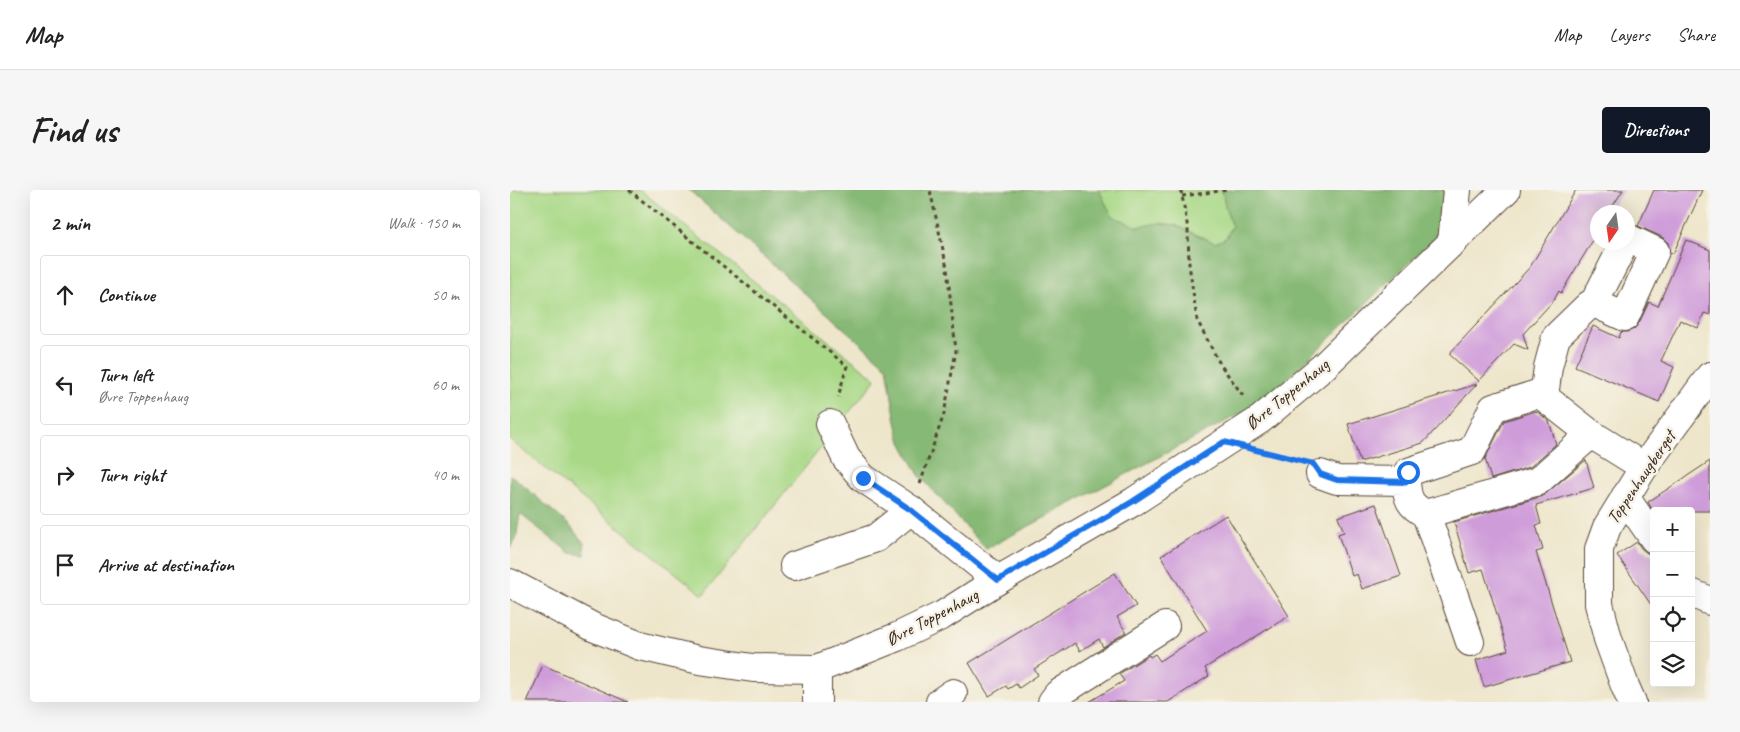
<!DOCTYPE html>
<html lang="en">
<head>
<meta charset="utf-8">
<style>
  :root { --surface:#fff; --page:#f6f6f6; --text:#222; --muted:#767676; --line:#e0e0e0; --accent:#111827 }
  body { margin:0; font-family:Caveat,sans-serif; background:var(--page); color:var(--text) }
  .controls { position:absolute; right:15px; bottom:15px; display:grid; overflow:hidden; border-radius:5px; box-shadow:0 5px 20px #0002 }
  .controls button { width:45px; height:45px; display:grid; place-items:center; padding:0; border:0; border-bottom:1px solid var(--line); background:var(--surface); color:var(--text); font:25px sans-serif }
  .compass { position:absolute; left:1080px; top:15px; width:45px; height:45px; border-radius:50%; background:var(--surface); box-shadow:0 5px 20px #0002; rotate:193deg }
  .stop { position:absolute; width:15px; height:15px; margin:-11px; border:4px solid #1a73e8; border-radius:50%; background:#fff }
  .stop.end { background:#1a73e8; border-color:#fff; box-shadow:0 1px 5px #0008 }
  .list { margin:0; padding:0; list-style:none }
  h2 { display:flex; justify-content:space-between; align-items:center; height:65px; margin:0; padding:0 20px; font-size:21px }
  h2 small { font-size:16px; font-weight:400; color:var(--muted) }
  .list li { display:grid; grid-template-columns:32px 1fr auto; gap:15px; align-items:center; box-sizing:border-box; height:80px; margin:0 10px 10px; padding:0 10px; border:1px solid var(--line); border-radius:5px }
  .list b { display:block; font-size:19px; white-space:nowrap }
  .list p { margin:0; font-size:16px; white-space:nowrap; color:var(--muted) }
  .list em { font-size:16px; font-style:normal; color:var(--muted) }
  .icon { flex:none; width:28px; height:28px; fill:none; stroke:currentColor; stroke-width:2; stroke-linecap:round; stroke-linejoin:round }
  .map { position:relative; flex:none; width:1200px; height:512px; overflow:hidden; border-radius:5px }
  header { display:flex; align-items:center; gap:30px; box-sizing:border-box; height:70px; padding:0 25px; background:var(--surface); border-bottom:1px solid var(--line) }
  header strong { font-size:24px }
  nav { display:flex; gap:28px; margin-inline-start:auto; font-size:18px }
  .intro { display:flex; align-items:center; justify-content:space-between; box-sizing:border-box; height:120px; padding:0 30px }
  h1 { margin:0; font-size:35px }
  .button { padding:12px 22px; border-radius:5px; background:var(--accent); color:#fff; font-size:18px; font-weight:700 }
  main { display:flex; gap:30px; padding:0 30px }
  aside { flex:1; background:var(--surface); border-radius:5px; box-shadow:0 5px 20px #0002 }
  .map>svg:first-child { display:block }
  .green { fill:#a9d987; stroke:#728252 }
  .forest { fill:#86b974; stroke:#607249 }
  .building { fill:#cf9cda }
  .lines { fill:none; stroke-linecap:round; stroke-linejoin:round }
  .minor-casing { stroke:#564638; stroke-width:30 }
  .path { stroke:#564638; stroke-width:3; stroke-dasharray:4 4; stroke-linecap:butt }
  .minor { stroke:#fff; stroke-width:28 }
  .route { stroke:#1a73e8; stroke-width:6 }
  .labels { text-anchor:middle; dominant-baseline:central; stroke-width:5; stroke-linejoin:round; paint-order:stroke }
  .street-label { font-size:18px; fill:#3b2a1e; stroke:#f7f3e8 }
</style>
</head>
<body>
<header>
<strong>Map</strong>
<nav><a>Map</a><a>Layers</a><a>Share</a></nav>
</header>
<div class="intro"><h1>Find us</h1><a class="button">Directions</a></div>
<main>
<aside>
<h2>2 min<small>Walk · 150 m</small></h2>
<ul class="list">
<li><svg class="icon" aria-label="ahead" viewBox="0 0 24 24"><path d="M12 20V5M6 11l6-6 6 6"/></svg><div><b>Continue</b></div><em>50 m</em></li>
<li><svg class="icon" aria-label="left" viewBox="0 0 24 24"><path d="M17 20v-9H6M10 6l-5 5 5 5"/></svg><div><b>Turn left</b><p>Øvre Toppenhaug</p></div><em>60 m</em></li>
<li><svg class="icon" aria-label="right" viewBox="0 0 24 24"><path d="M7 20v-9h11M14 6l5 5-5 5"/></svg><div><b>Turn right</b></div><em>40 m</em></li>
<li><svg class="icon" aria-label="arrive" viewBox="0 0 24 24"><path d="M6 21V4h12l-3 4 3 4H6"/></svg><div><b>Arrive at destination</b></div></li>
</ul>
</aside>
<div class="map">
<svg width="1200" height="512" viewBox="0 0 1200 512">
  <rect width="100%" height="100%" fill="#f7f3e8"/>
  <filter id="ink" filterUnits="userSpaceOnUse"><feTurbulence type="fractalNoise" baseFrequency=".02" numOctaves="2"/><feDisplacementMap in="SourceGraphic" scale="10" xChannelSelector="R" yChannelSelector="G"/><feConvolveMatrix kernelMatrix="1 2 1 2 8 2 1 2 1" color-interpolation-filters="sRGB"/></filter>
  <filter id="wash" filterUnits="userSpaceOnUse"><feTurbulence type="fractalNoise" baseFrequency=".0096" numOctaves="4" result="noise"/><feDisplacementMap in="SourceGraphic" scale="20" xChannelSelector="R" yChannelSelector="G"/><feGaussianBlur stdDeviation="1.12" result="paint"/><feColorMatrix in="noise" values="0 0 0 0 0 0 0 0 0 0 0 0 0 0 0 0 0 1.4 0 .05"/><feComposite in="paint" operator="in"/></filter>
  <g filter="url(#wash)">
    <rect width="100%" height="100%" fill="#eee6cb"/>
    <g class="green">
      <polygon points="0,0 130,0 366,189 193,405 0,250"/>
      <polygon points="589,0 712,0 715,16 722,36 716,48 705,53 665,35 649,33 628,37 601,26"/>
    </g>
    <g class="forest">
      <polygon points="179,0 589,0 602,26 628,37 649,33 665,35 705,53 716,48 722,36 715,16 712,0 940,0 936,37 754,211 476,359 409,285 391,252 386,232 377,177"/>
      <polygon points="0,285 6,289 60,336 74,353 75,365 60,363 10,324 6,349 0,358"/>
    </g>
    <g id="blocks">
      <g class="building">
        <polygon points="1066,0 1113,0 1099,22 1088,22 1088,42 1051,103 1049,101 1044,110 1013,144 1018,160 1004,154 969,191 939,164 1020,77"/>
        <polygon points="1144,0 1192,0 1163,64 1160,63 1158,53 1152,47 1128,36"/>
        <polygon points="1176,50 1200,60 1200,125 1194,123 1188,138 1170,130 1151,171 1164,177 1149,212 1065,176 1083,136 1109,148 1111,142 1117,142 1124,139 1129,133 1139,112 1148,116"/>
        <polygon points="967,194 913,253 850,272 838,234"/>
        <polygon points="1026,221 1039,231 1046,254 1020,277 981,289 975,269 994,231"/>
        <polygon points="1076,270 1084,298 1026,315 1031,334 1026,335 1033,360 1026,362 1060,472 974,497 966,470 998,460 973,379 959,383 944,332 1033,306"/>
        <polygon points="1200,271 1200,321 1143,321 1138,312"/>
        <polygon points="866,314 891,386 852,399 847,384 842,386 828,344 834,342 828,327"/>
        <polygon points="716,325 779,426 695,478 699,486 658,512 579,512 614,491 609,484 639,465 640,467 645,464 650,471 697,441 651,366"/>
        <polygon points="1127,352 1131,358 1137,363 1142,364 1144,367 1144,419 1107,365"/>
        <polygon points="605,383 626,416 607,427 616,442 593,457 589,449 570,461 565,453 524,479 528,485 509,498 506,494 498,499 496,496 479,506 459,473"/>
        <polygon points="33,475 118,512 17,512"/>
      </g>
    </g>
  </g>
  <g filter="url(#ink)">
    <use href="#blocks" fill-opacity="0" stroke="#564638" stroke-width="1"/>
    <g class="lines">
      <g class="minor-casing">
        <g id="minor">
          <polyline points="942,53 947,0"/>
          <polyline points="1084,113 1115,127 1145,61 1118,48"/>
          <polyline points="1034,207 1038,177 1046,147 1079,115 1084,113 1115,52"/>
          <polyline points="320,234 336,268 353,288 401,320 488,390"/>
          <path d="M810,284L827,290L896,291C897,309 900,316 916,324L960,452"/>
          <polyline points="896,291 898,282 962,261 983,218 1027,204 1034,207 1081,244 1134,277"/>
          <polyline points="1115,307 1144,349"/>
          <polyline points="916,324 1028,291 1081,244"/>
          <polyline points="284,376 366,348 401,320"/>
          <polyline points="0,393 83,437 130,456 189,470 243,478 307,479 387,447 433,425 488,390 623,312 751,229 813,177 996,0"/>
          <polyline points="1181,403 1200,411"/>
          <polyline points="307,479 307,512"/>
          <polyline points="430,512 443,503"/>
          <polyline points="542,512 548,504 655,436"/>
          <polyline points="1122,512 1115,496 1098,449 1089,414 1089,359 1097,337 1134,277 1200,186"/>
        </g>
      </g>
      <g class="path">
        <polyline points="119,0 337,176 328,207"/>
        <polyline points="671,0 678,39 679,74 687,130 710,174 734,207"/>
        <polyline points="672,6 718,0"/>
        <polyline points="754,262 787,270"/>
        <polyline points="410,294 434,224 446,161 437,78 420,0"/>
      </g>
      <use href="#minor" class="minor"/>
    </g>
  </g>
  <g class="lines" filter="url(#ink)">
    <polyline class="route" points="353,288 401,320 488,390 622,312 714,252 803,274 810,284 827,290 896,292 898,282"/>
  </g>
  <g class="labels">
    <g class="street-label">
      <text transform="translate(777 204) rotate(-39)">Øvre Toppenhaug</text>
      <text transform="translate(1131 287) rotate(-56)">Toppenhaugberget</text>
      <text transform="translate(422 427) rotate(-28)">Øvre Toppenhaug</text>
    </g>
  </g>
</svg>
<div class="controls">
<button>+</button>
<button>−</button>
<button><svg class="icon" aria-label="locate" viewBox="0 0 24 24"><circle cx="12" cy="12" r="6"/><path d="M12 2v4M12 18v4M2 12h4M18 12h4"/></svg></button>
<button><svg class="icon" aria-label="layers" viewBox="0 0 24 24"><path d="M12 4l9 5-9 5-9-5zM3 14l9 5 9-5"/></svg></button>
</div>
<svg class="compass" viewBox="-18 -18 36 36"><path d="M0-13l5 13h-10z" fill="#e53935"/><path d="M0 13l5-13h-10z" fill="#767676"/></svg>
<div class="stop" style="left:898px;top:282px"></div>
<div class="stop end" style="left:353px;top:288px"></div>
</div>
</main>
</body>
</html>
